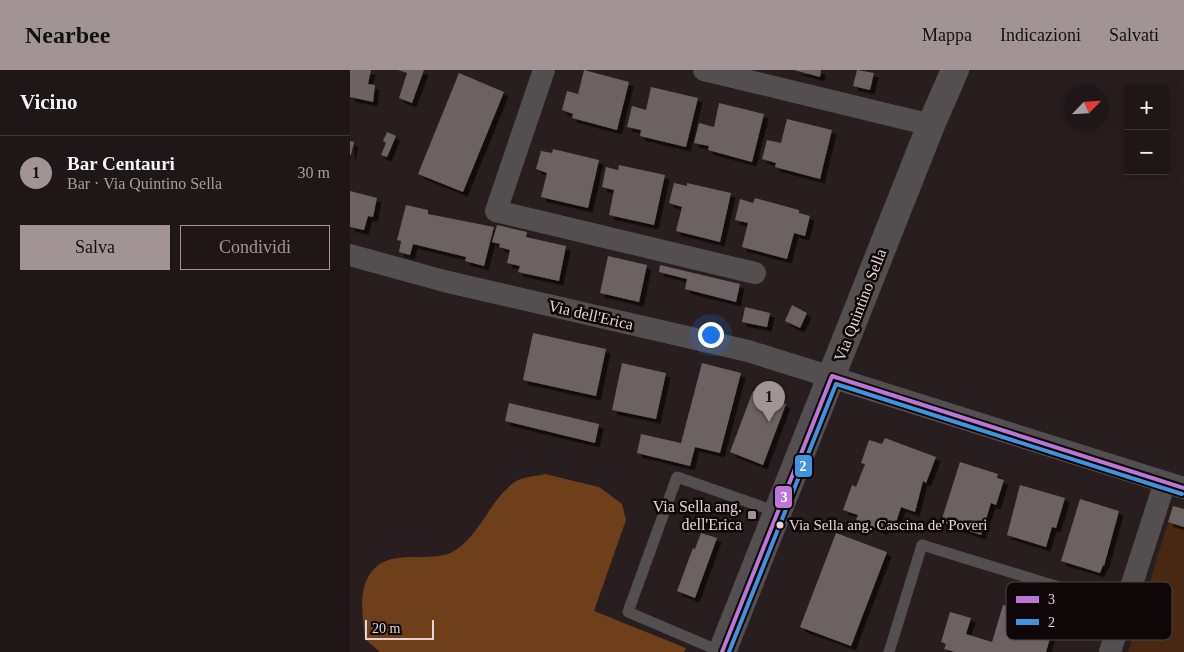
<!DOCTYPE html>
<html lang="it">
<head>
<meta charset="utf-8">
<style>
  :root { --surface:#1e1617; --page:#2b2324; --text:#f1f3f6; --muted:#a19fa1; --line:#3c3536; --accent:#a29496 }
  body { margin:0; font-family:"Times New Roman",serif; background:var(--page); color:var(--text) }
  .controls { position:absolute; right:15px; top:15px; display:grid; overflow:hidden; border-radius:0px; box-shadow:0 2px 12px #0003 }
  .controls button { width:45px; height:45px; display:grid; place-items:center; padding:0; border:0; border-bottom:1px solid var(--line); background:var(--surface); color:var(--text); font:25px sans-serif }
  .compass { position:absolute; left:714px; top:15px; width:45px; height:45px; border-radius:50%; background:var(--surface); box-shadow:0 2px 12px #0003; rotate:65deg }
  .scale { position:absolute; left:15px; bottom:12px; width:69px; box-sizing:border-box; padding-left:5px; border:2px solid #e3d4d6; border-top:0; font-size:14px; line-height:18px; white-space:nowrap; color:#e3d4d6; -webkit-text-stroke:4px #0f0608; paint-order:stroke }
  .you { position:absolute; left:360px; top:264px; width:18px; height:18px; margin:-12px; border:4px solid #fff; border-radius:50%; background:#1a73e8; box-shadow:0 0 0 8px #1a73e833 }
  .badge { display:grid; place-items:center; width:32px; height:32px; border-radius:50%; background:var(--accent); color:#111; font-size:16px; font-weight:700 }
  .pin { position:absolute; translate:-50% -41px; filter:drop-shadow(0 1px 2px #0008) }
  .pin::after { content:''; position:absolute; top:26px; width:18px; height:15px; background:inherit; clip-path:polygon(0 0,100% 0,50% 100%) }
  .list { margin:0; padding:0; list-style:none }
  h2 { display:flex; justify-content:space-between; align-items:center; height:65px; margin:0; padding:0 20px; font-size:21px }
  h2 small { font-size:16px; font-weight:400; color:var(--muted) }
  .list li { display:grid; grid-template-columns:32px 1fr auto; gap:15px; align-items:center; box-sizing:border-box; height:75px; padding:0 20px; border-top:1px solid var(--line) }
  .list b { display:block; font-size:19px; white-space:nowrap }
  .list p { margin:0; font-size:16px; white-space:nowrap; color:var(--muted) }
  .list em { font-size:16px; font-style:normal; color:var(--muted) }
  .actions { display:flex; gap:10px; padding:15px 20px }
  .actions a { flex:1; padding:11px 0; border:1px solid var(--accent); border-radius:0px; text-align:center; font-size:18px; color:var(--accent) }
  .actions .main { background:var(--accent); color:#111 }
  .map { position:relative; flex:none; width:834px; height:582px; overflow:hidden }
  header { display:flex; align-items:center; gap:30px; box-sizing:border-box; height:70px; padding:0 25px; background:var(--accent); color:#111 }
  header strong { font-size:24px }
  nav { display:flex; gap:28px; margin-inline-start:auto; font-size:18px }
  main { display:flex }
  aside { flex:1; background:var(--surface) }
  .map>svg:first-child { display:block }
  .green { fill:#482812 }
  .forest { fill:#6f3f1c }
  .building { fill:#6c6262; filter:url(#shadow) }
  .lines { fill:none; stroke-linecap:round; stroke-linejoin:round }
  .service { stroke:#534e50; stroke-width:11 }
  .minor { stroke:#534e50; stroke-width:22 }
  .tertiary { stroke:#534e50; stroke-width:28 }
  .bus-1-casing { stroke:#0f0608; stroke-width:8 }
  .bus-2-casing { stroke:#0f0608; stroke-width:8 }
  .bus-1 { stroke:#ba77d6; stroke-width:4 }
  .bus-2 { stroke:#4094de; stroke-width:4 }
  .poi-dot { fill:#a29496; stroke:#0f0608; stroke-width:2 }
  .bus-dot { fill:#e3d4d6; stroke:#0f0608; stroke-width:2 }
  .labels { text-anchor:middle; dominant-baseline:central; stroke-width:5; stroke-linejoin:round; paint-order:stroke }
  .bus-label { font-size:15px; fill:#e3d4d6; stroke:#0f0608; text-anchor:start }
  .street-label { font-size:16px; fill:#e3d4d6; stroke:#0f0608 }
  .poi-label { font-size:16px; fill:#e3d4d6; stroke:#0f0608; text-anchor:end }
  .key { fill:#0f0608; stroke:#4f4446; stroke-width:1 }
  .key-label { font-size:14px; fill:#e3d4d6 }
  .line-badge { stroke:#0f0608; stroke-width:2 }
  .badge-label { font-size:14px; text-anchor:middle; font-weight:bold; fill:#fff }
</style>
</head>
<body>
<header>
<strong>Nearbee</strong>
<nav><a>Mappa</a><a>Indicazioni</a><a>Salvati</a></nav>
</header>
<main>
<aside>
<h2>Vicino<small></small></h2>
<ul class="list">
<li><span class="badge">1</span><div><b>Bar Centauri</b><p>Bar · Via Quintino Sella</p></div><em>30 m</em></li>
</ul>
<div class="actions"><a class="main">Salva</a><a>Condividi</a></div>
</aside>
<div class="map">
<svg width="834" height="582" viewBox="0 0 834 582">
  <defs>
    <filter id="shadow"><feDropShadow dx="4.5" dy="4.5" stdDeviation="0" flood-color="#0009"/></filter>
  </defs>
  <rect width="100%" height="100%" fill="#281d1f"/>
  <polygon class="green" points="823,436 834,439 834,582 778,582"/>
  <path class="forest" d="M195,404L249,417L272,434L276,450L244,541L336,578L334,582H30L15,569C13,545 6,515 26,497C47,478 82,495 106,480C132,462 140,429 166,411C173,407 187,406 195,404Z"/>
  <g class="building">
    <polygon points="0,0 21,0 18,14 25,15 23,32 0,27"/>
    <polygon points="48,0 74,0 62,33 49,28 57,3"/>
    <polygon points="234,0 279,12 267,60 222,48 223,44 212,40 217,21 228,24"/>
    <polygon points="444,0 471,0 470,7"/>
    <polygon points="507,0 524,3 520,20 503,16"/>
    <polygon points="109,3 154,22 113,122 68,104"/>
    <polygon points="301,17 348,28 336,77 290,66 291,60 277,57 282,36 296,40"/>
    <polygon points="369,33 414,44 402,92 358,80 359,76 344,73 349,53 364,57"/>
    <polygon points="437,49 482,60 470,109 425,97 426,93 412,89 417,70 431,73"/>
    <polygon points="37,62 46,66 37,87 31,85 36,73 33,71"/>
    <polygon points="0,71 4,72 1,85 0,85"/>
    <polygon points="203,79 249,90 238,138 191,127 197,103 186,99 191,81 202,83"/>
    <polygon points="269,95 315,105 304,155 259,145 264,120 252,117 256,97 268,100"/>
    <polygon points="324,113 337,116 337,113 381,123 370,172 326,161 332,137 319,133"/>
    <polygon points="0,121 27,128 23,147 18,146 14,160 0,157"/>
    <polygon points="405,128 449,140 449,143 460,146 455,166 444,163 437,189 392,177 398,153 385,150 390,129 403,133"/>
    <polygon points="56,135 78,140 78,144 144,157 134,196 115,191 116,187 63,174 60,185 49,182 51,171 47,170"/>
    <polygon points="147,155 177,162 176,167 216,176 209,211 168,202 170,196 157,193 160,180 149,177 150,174 142,172"/>
    <polygon points="258,186 297,195 289,232 250,223"/>
    <polygon points="310,195 390,214 386,232 335,219 337,209 309,202"/>
    <polygon points="442,235 457,243 450,258 435,251"/>
    <polygon points="395,237 420,243 417,257 392,252"/>
    <polygon points="183,263 256,279 246,326 173,310"/>
    <polygon points="272,293 316,303 306,349 262,340"/>
    <polygon points="352,293 391,303 370,383 345,377 340,396 287,383 291,364 331,373"/>
    <polygon points="403,321 436,334 413,395 380,382"/>
    <polygon points="159,333 249,354 245,373 155,351"/>
    <polygon points="535,368 586,387 576,413 573,411 565,442 551,437 544,459 535,455 533,461 506,450 508,445 493,440 502,415 506,417 515,394 511,393 519,370 532,374"/>
    <polygon points="610,392 648,404 647,408 654,410 646,435 641,433 631,465 591,452"/>
    <polygon points="670,415 715,428 706,458 702,457 696,477 657,465"/>
    <polygon points="730,429 769,441 754,496 753,495 750,503 711,491"/>
    <polygon points="823,436 834,439 834,457 818,452"/>
    <polygon points="351,463 367,468 345,528 327,521 343,478 345,479"/>
    <polygon points="486,463 537,482 501,576 450,557"/>
    <polygon points="653,535 705,551 696,582 605,582 594,579 596,574 591,572 600,542 621,548 616,564 642,572"/>
  </g>
  <g class="lines">
    <g class="service">
      <polyline points="372,582 278,542 327,407 427,442"/>
      <polyline points="539,582 572,475 774,537"/>
    </g>
    <g class="minor">
      <polyline points="194,0 146,141 405,203"/>
      <polyline points="354,0 581,55"/>
      <polyline points="0,185 94,211 398,281 834,418"/>
      <polyline points="760,582 815,412"/>
    </g>
    <polyline class="tertiary" points="372,582 581,55 605,0"/>
    <g class="bus-1-casing">
      <polyline id="bus-1" points="372,582 482,306 834,418"/>
    </g>
    <g class="bus-2-casing">
      <polyline id="bus-2" points="379,582 486,314 832,424"/>
    </g>
    <use href="#bus-1" class="bus-1"/>
    <use href="#bus-2" class="bus-2"/>
  </g>
  <rect class="poi-dot" x="397" y="440" width="10" height="10" rx="2.5"/>
  <circle class="bus-dot" cx="430" cy="455" r="4.5"/>
  <g class="labels">
    <g class="bus-label">
      <text x="439" y="455">Via Sella ang. Cascina de' Poveri</text>
    </g>
    <g class="street-label">
      <text transform="translate(510 235) rotate(-69)">Via Quintino Sella</text>
      <text transform="translate(241 245) rotate(13)">Via dell'Erica</text>
    </g>
    <g class="poi-label">
      <text x="392" y="436">Via Sella ang.<tspan x="392" dy="18">dell'Erica</tspan></text>
    </g>
  </g>
  <rect x="656" y="512" width="166" height="58" rx="8" class="key"/>
  <rect x="666" y="526" width="23" height="7" fill="#ba77d6"/>
  <rect x="666" y="549" width="23" height="6" fill="#4094de"/>
  <g class="key-label">
    <text x="698" y="534">3</text>
    <text x="698" y="557">2</text>
  </g>
  <g class="line-badge">
    <rect x="444" y="384" width="19" height="24" rx="5" fill="#4094de"/>
    <rect x="424" y="415" width="19" height="24" rx="5" fill="#ba77d6"/>
  </g>
  <g class="badge-label">
    <text x="453" y="401">2</text>
    <text x="434" y="432">3</text>
  </g>
</svg>
<div class="controls">
<button>+</button>
<button>−</button>
</div>
<svg class="compass" viewBox="-18 -18 36 36"><path d="M0-13l5 13h-10z" fill="#e53935"/><path d="M0 13l5-13h-10z" fill="#a19fa1"/></svg>
<div class="scale">20 m</div>
<div class="you"></div>
<div class="pin badge" style="left:419px;top:352px">1</div>
</div>
</main>
</body>
</html>
